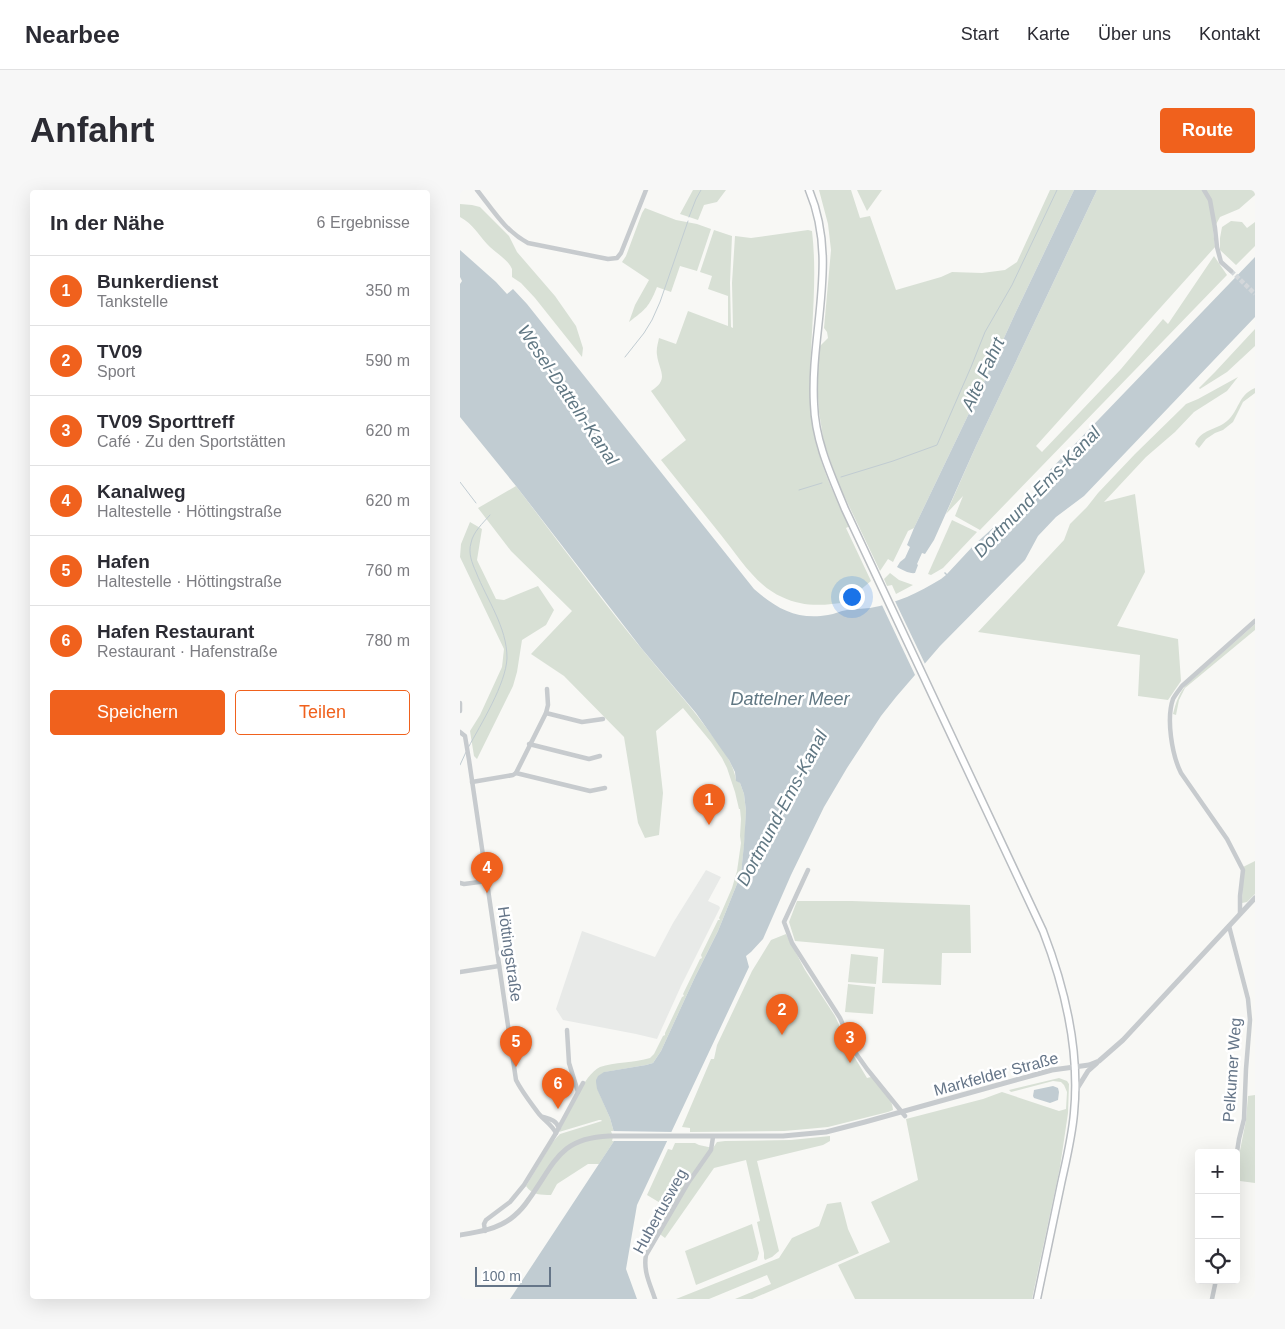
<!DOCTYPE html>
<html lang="de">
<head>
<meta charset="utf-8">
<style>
  :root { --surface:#fff; --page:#f7f7f7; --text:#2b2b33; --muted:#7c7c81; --line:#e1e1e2; --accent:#f0611d }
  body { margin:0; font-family:Helvetica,sans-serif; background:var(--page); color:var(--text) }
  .controls { position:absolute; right:15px; bottom:15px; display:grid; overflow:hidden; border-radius:5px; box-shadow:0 5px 20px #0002 }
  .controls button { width:45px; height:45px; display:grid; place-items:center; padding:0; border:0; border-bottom:1px solid var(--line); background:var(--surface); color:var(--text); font:25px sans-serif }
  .scale { position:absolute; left:15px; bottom:12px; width:76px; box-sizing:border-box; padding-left:5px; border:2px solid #657588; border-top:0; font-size:14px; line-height:18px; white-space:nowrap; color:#657588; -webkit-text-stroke:4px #fff; paint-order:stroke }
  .you { position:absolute; left:391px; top:406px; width:18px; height:18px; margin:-12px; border:4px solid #fff; border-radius:50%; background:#1a73e8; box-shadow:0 0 0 8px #1a73e833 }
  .badge { display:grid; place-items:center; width:32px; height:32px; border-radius:50%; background:var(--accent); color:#fff; font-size:16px; font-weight:700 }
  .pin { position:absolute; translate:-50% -41px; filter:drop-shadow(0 1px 2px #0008) }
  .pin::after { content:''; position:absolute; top:26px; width:18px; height:15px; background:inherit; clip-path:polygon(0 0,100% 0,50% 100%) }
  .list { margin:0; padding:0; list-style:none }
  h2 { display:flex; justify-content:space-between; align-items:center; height:65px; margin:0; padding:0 20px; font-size:21px }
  h2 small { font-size:16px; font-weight:400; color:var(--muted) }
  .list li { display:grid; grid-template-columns:32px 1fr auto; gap:15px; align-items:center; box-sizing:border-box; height:70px; padding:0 20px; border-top:1px solid var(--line) }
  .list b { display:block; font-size:19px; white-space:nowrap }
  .list p { margin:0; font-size:16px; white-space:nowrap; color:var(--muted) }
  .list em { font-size:16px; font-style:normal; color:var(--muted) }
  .actions { display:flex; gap:10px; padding:15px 20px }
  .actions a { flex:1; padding:11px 0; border:1px solid var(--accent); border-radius:5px; text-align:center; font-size:18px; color:var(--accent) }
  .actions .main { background:var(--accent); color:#fff }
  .icon { flex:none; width:28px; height:28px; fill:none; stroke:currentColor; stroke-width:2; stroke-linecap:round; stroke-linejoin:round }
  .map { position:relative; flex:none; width:795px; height:1109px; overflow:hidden; border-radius:5px }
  header { display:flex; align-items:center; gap:30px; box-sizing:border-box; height:70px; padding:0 25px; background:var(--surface); border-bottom:1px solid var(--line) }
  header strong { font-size:24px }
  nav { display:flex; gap:28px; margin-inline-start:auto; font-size:18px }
  .intro { display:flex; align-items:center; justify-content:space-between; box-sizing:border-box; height:120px; padding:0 30px }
  h1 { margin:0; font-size:35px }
  .button { padding:12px 22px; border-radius:5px; background:var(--accent); color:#fff; font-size:18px; font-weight:700 }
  main { display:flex; gap:30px; padding:0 30px }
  aside { flex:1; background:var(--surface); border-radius:5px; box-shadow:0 5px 20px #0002 }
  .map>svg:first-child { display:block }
  .built { fill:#e8eae8 }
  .green { fill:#d8e0d5 }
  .water { fill:#c1ccd2 }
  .pier { fill:#f8f8f5 }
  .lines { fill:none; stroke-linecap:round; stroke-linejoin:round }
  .stream { stroke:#c1ccd2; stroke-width:1 }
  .minor-tunnel { stroke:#d3d7da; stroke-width:4.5; stroke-dasharray:4.5 2; stroke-linecap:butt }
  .primary-casing { stroke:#babec2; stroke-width:9 }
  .minor { stroke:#c7cbce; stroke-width:4.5 }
  .tertiary { stroke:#c7cbce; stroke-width:5 }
  .primary { stroke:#fff; stroke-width:6 }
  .labels { text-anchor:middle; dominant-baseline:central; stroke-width:5; stroke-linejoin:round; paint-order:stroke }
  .street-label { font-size:16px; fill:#657588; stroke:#fff }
  .water-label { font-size:18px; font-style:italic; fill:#607783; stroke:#fff }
</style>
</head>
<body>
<header>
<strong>Nearbee</strong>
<nav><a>Start</a><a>Karte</a><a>Über uns</a><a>Kontakt</a></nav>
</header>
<div class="intro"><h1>Anfahrt</h1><a class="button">Route</a></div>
<main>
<aside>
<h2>In der Nähe<small>6 Ergebnisse</small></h2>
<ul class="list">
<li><span class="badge">1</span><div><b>Bunkerdienst</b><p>Tankstelle</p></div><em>350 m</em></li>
<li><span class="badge">2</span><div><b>TV09</b><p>Sport</p></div><em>590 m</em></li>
<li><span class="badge">3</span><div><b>TV09 Sporttreff</b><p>Café · Zu den Sportstätten</p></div><em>620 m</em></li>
<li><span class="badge">4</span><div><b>Kanalweg</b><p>Haltestelle · Höttingstraße</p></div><em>620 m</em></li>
<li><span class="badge">5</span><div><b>Hafen</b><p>Haltestelle · Höttingstraße</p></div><em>760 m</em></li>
<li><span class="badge">6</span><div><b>Hafen Restaurant</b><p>Restaurant · Hafenstraße</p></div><em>780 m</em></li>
</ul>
<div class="actions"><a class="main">Speichern</a><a>Teilen</a></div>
</aside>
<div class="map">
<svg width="795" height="1109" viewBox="0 0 795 1109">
  <rect width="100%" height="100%" fill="#f8f8f5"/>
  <polygon class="built" points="246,680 261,687 248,711 259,716 260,718 221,796 197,849 176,844 103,830 96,819 122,741 195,767 213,733"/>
  <g class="green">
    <polygon points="233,0 266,0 257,12 244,15 238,30 220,24"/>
    <polygon points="359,0 391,0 400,28 410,26 436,100 481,87 492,82 522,83 545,80 557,72 590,0 614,0 554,126 524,192 454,338 448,341 433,372 428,369 420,381 379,295 364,253 359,222 357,191 360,156 368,148 367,142 364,138 371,60 368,34"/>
    <polygon points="397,0 422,0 407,21"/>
    <polygon points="637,0 795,0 795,5 779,19 760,27 753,40 755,57 576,256 582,262 661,179 703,129 708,134 754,66 767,85 520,340 495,326 503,306 486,324 516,256"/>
    <path d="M0,14L12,15L20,17L49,46L57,62L95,106L116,136L123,158L122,167L75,108L61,93L52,87C52,86 52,80 52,79C48,69 34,62 27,54C17,43 14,35 0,27Z"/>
    <path d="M185,18L216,30L237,34L251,39L237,81L220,76L211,102L197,97C189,117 186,119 169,132L175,115L189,90L162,72L166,66L182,23Z"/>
    <polygon points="771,31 782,32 787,38 795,32 795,56 776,75 760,60 760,48 762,37"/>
    <path d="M254,40L272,46L270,93L271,137L273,138L272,93L275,46L291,48L348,40L352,41C359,101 347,161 351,221C354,261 371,301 390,336L386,338L411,391L393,406L386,409V412C363,416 343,417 322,407C296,396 278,366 261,345C241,320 221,295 201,270L226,250L191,201C210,189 199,181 197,165C196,159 198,153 199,148L216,154L228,121L268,136V106L248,99L252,86L240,82Z"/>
    <polygon points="795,139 795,156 767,182 740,199 739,198 755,182"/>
    <polygon points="778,187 767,201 734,222 715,242 686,267 644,312 675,304 685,382 657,436 718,449 721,491 708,510 678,506 680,465 518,442 604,350 610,334 627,317 638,303 675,264 721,219 726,214 738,209"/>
    <path d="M795,198V203L783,212L773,232L763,240L755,243L746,249L739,258L735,254C741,239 757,240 767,231C780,220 777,206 795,198Z"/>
    <path d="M56,296C99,352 141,410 186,464C208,491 231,516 251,544C262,558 273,572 276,590L280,593L284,604L286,621L285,646L281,684L258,741L235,787L201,861L193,873L186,875L145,882L139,887L137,898L150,928L155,946L154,951L139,974H128L97,994L91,1005C81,1005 72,1005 66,996L92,953L97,947L100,944L142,931L141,930H139L99,942C107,926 124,884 140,877C153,872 175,873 190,868L194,864L203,846L205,845V843L222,807L224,806L223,804L240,769L242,768L241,765L258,730H260L259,728L272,698L277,681L281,653L280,646L281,629L280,619H279L275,602L267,578L262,568L251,552L223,518L196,541L203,603L199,645L185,648L178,633L164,547L104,486L71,464L112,421L51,361L18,318Z"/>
    <polygon points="492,330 517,342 483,378 471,385 468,384"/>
    <polygon points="10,332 22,339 17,370 36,409 44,410 78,396 94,420 86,435 62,450 57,482 53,496 17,569 14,566 10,541 20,525 42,477 44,459 0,367 1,354"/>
    <polygon points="430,383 439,390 453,395 436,404 432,395 427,396 424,389"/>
    <path d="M795,434V440L725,498L719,510L716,525L713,524C716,512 719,503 727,494Z"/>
    <polygon points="795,671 795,704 787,712 782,713 783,677"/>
    <polygon points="337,711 392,711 510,715 511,763 482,763 481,795 422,793 424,759 335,751 329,732"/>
    <path d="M326,744L345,780L375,826L392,863L407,888L411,887C419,896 433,908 433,920L428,922L368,937L347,939L324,941L230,942V938L222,937L251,869H254L257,855L292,781L311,750Z"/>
    <polygon points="391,764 418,767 416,794 388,792"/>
    <polygon points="388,794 415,797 413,824 385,822"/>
    <polygon points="599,888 607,891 609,894 608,923 600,977 572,1109 395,1109 378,1075 430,1052 411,1012 458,990 446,929 523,909 542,902 599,921 606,919 607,902 604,895 601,892 593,891 551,902 549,900"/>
    <polygon points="795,905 795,993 780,991 776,981 786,930 788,906"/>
    <polygon points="370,946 370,951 363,955 297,971 319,1061 312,1067 305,1070 304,1068 304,1063 297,1032 300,1031 286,970 254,978 205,1048 197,1042 188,1056 182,1051 202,1014 187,1005 208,959 212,960 215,953 235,953 239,955 253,958 257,952 265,951 331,950"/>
    <polygon points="381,1012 388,1039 399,1063 292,1109 275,1109 311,1094 307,1085 249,1109 216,1109 319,1068 332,1048 359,1036 367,1014"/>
    <polygon points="292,1034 299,1063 297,1070 236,1095 225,1061"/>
  </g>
  <g class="water">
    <path d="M614,0H637L516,256L474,350L465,364L462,363L457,374L458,375L455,383C450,384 442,380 437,377L440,372L445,368L450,357L447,355L454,338L524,192L554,126Z"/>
    <path d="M0,60L36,92L47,104L53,99L67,114L294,399C317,419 337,430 368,425C375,424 380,421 387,420C394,419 402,419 410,418C437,413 458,403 481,389L486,385L484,383L485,382L487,384L514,355L534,337L555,323L572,306L588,282L795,67V127L624,306L596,327L578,346L565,370L480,456L436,507L421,526L387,578L364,617L331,685L303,749L291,762L286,766L289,777L177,1015L166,1079L177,1109H50L154,951L155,946L150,928L137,899L136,892V890L138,886L144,882L186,875L193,873L201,861L235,787L258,741L281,684L284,654L286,621L284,604L280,593L276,591L275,582L269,570L236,523L182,459L56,296L0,227V94L2,91L0,87Z"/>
    <polygon points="593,896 598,898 599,902 598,910 590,913 574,908 573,906 574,900"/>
  </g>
  <g class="pier">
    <polygon points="434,409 466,476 456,487 421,413"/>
    <polygon points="151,941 214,942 209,951 152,951 153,947"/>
  </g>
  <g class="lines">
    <g class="stream">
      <polyline points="229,27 236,9 241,0"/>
      <polyline points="165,167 184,143 192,130 200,112 228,31"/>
      <polyline points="381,287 433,271 477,255 511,177 525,142 552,95 597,0"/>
      <polyline points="0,292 16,313"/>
      <polyline points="339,300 362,293"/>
      <path d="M8,558C21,534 46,494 47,468C47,437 27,410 16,382C12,373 8,363 11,353C13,342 23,333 30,325"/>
      <polyline points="0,575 6,562"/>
    </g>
    <polyline class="minor-tunnel" points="771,81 795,104"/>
    <g class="primary-casing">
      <path id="primary" d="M349,0C379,71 350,141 354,214C355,251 371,285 385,319L583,741C605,798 620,862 614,923C612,947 606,971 601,994C593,1032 585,1071 577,1109"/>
    </g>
    <g class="minor">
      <path d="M17,0C33,20 45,41 68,53L148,69L157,68L161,63L186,0"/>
      <polyline points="744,0 750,10 755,38 757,57 761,72 771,81"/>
      <polyline points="0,513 0,521"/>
      <polyline points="86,523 122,532 143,529"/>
      <path d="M0,542L5,546L9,570L56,890C62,902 71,913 79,924C85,931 92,935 96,943"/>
      <polyline points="69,554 129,569 140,566"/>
      <polyline points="56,583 86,523 88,515 87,499"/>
      <polyline points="12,592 53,585 56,583 130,601 145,598"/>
      <polyline points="348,680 324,732 332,753 380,828 395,862 407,879 445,926"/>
      <polyline points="0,693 4,694 27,691"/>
      <path d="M780,724V706L783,680L767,649L721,583C712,565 706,529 713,509C715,505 719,500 722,496L795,431"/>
      <polyline points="769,736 788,809 790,830 786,879 784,929 779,949 776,968"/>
      <polyline points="0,782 39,776"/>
      <polyline points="107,840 109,873 118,902"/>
      <path d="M83,927C90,929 96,930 99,938"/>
      <polyline points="25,1041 24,1034 26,1030 50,1012 64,995 96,943 123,893"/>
      <path d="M195,1109C190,1094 183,1081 186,1065L228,993L251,960L253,947"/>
      <polyline points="752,1109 756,1090"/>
    </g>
    <g class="tertiary">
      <polyline points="615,902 628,881 637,873"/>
      <path d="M0,1045C19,1042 39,1039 54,1026C60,1021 65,1015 69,1009C95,973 99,948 149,946H323L366,942L405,932L592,880L629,875L639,871L663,850L795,708"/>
    </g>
    <use href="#primary" class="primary"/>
  </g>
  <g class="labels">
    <g class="street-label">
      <text transform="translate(50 764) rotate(82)">Höttingstraße</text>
      <text transform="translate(772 880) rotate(-86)">Pelkumer Weg</text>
      <text transform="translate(536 884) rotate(-15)">Markfelder Straße</text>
      <text transform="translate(200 1021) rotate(-61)">Hubertusweg</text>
    </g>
    <g class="water-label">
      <text transform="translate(523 184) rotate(-65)">Alte Fahrt</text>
      <text transform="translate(108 205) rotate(56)">Wesel-Datteln-Kanal</text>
      <text transform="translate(577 302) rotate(-46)">Dortmund-Ems-Kanal</text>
      <text x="330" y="509">Dattelner Meer</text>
      <text transform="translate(322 618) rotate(-62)">Dortmund-Ems-Kanal</text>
    </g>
  </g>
</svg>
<div class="controls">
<button>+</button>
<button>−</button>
<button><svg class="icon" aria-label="locate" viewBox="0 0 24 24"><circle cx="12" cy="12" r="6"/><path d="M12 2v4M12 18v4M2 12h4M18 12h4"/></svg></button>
</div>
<div class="scale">100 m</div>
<div class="you"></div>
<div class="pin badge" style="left:249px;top:635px">1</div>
<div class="pin badge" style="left:322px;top:845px">2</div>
<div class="pin badge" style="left:390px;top:873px">3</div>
<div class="pin badge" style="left:27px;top:703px">4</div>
<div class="pin badge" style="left:56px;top:877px">5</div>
<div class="pin badge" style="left:98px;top:919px">6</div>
</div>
</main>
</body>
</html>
